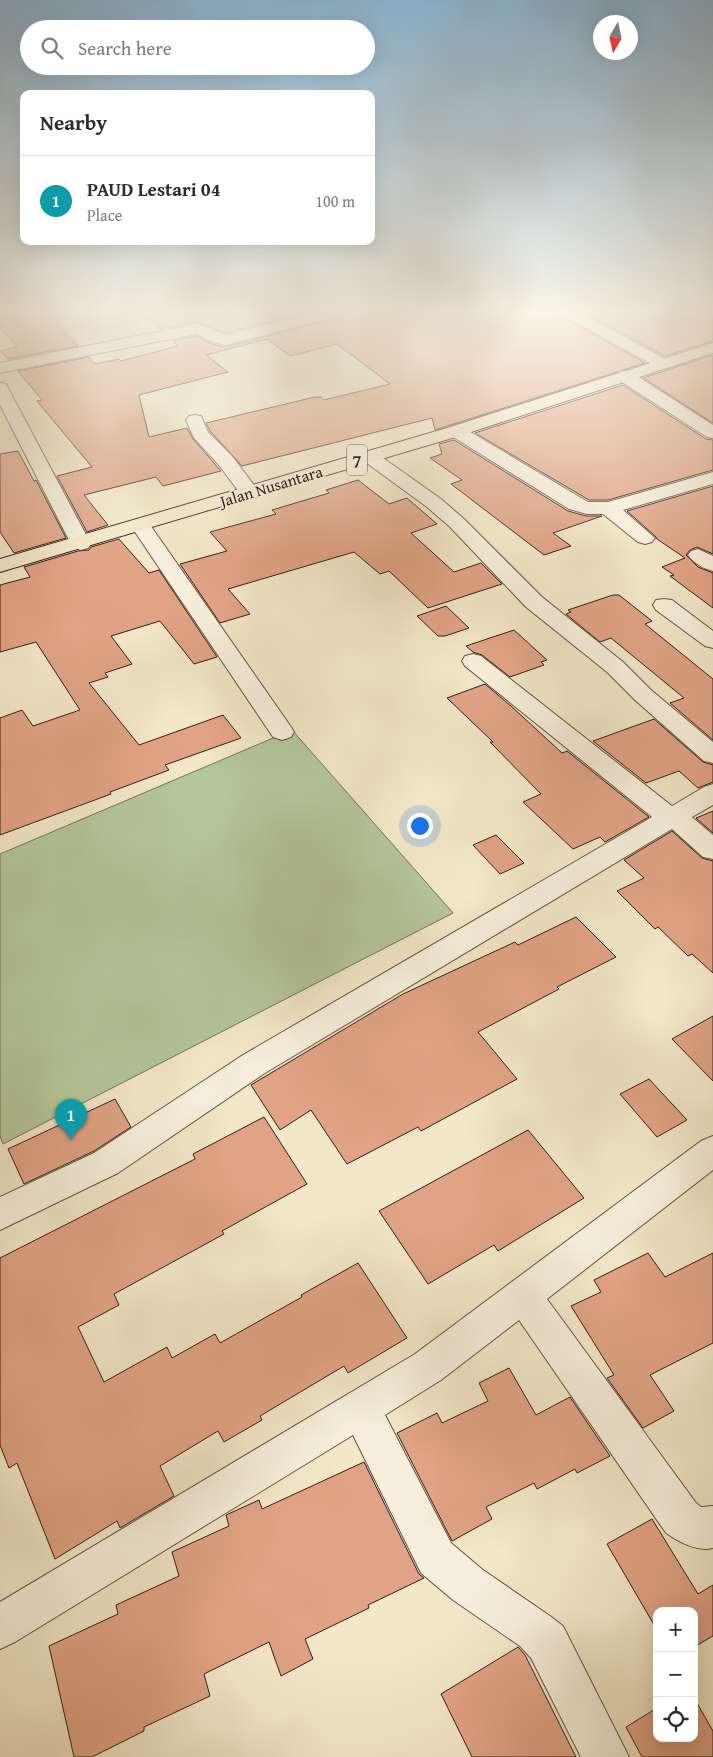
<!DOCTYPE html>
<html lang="en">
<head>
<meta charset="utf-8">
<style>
  :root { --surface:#fff; --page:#f7f7f7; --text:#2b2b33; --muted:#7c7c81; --line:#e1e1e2; --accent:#b45309 }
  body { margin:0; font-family:"Gentium Book Plus",serif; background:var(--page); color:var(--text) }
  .controls { position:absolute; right:15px; bottom:15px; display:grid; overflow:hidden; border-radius:10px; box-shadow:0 5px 20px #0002 }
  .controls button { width:45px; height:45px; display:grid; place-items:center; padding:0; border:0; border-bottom:1px solid var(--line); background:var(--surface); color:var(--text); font:25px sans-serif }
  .compass { position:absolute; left:593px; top:15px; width:45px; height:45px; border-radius:50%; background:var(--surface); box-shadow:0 5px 20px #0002; rotate:189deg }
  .you { position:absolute; left:419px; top:825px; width:18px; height:18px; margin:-12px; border:4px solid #fff; border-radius:50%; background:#1a73e8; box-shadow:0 0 0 8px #1a73e833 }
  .badge { display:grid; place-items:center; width:32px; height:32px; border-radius:50%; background:var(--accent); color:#fff; font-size:16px; font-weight:700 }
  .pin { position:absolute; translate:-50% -41px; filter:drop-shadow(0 1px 2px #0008) }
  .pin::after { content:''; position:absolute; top:26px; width:18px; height:15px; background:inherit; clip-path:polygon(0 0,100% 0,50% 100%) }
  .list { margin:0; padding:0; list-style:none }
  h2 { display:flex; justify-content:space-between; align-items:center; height:65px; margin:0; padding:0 20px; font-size:21px }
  h2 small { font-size:16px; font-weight:400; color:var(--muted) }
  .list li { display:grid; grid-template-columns:32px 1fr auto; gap:15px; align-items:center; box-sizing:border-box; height:90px; padding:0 20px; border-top:1px solid var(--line) }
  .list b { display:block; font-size:19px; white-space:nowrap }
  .list p { margin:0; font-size:16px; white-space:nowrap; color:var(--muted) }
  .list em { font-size:16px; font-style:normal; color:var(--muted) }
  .icon { flex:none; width:28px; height:28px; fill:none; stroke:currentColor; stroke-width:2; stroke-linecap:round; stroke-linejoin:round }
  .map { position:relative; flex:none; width:713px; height:1757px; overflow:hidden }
  .search { position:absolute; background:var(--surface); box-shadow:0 5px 20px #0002; left:20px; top:20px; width:355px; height:55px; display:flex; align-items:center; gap:12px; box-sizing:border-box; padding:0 18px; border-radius:28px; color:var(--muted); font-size:19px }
  .panel { position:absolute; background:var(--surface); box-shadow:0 5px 20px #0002; left:20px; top:90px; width:355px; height:155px; border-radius:10px }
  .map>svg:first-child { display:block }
  .green { fill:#b4c79a; stroke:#747358 }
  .building { fill:#e0a385; stroke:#331f16 }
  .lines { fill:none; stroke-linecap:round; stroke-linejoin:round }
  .minor-casing { stroke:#635142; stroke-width:2 }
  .trunk-casing { stroke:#331f16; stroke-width:2 }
  .minor { fill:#f7efdb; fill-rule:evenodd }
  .trunk { fill:#f2e7c7; fill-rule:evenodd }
  .labels { text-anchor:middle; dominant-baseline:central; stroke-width:4; stroke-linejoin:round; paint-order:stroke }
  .far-street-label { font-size:16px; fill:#331f16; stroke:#f7efdb }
  .shield { fill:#f7efdb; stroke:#6e5d51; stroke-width:1 }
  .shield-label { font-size:18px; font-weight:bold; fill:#331f16 }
</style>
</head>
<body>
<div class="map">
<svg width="713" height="1757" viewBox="0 0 713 1757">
  <rect width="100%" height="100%" fill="#f2e7c7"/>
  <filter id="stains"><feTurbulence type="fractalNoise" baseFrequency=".004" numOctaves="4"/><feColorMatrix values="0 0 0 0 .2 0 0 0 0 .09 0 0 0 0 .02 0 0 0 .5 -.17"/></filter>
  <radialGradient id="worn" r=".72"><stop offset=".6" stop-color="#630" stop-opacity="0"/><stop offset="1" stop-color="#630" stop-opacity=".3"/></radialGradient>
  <polygon class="green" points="292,730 453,913 3,1144 0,1136 0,854"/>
  <g class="building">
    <polygon points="17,311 45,311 78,346 8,359 1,351 17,347 0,327 0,314"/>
    <polygon points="140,311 223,311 229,316 251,311 313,311 226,333 197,322 160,329"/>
    <polygon points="349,311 556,311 560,316 645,363 435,430 432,418 242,466 210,431 206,423 315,397 321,397 324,400 390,384 337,344 290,356 267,339 206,355 228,372 139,395 149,437 187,428 193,439 221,471 163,486 156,477 84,495 108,525 87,532 57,476 92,467 37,401 42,400 18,371 89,357 95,364 119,359 121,361 178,346 173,341 196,336 212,344 226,347 344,316"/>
    <polygon points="581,311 713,311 713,341 665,356"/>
    <polygon points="713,355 713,423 643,378"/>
    <polygon points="623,385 706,439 713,440 713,470 608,500 589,500 475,433"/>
    <polygon points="454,440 568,511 586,516 602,516 553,533 571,546 544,555 451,484 462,480 430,458 442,454 439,444"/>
    <polygon points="18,451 34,481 36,480 66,538 14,553 0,532 0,454"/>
    <polygon points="358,480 389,504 407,498 437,524 411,533 454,572 481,563 502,584 428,608 389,571 380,574 354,552 228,589 250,614 220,623 180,564 227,551 210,532 276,514 272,510 329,493 326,490"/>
    <polygon points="713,486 713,554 697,547 690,550 686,555 698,567 713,573 713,608 670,576 674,575 662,567 685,558 657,539 656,537 627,511"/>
    <polygon points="119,539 149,573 159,570 217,657 194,664 160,621 111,636 132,664 105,673 108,677 89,683 139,745 223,715 241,738 165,765 169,770 110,792 111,794 0,835 0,718 22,710 33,726 80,710 36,642 0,652 0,585 30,577 24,567 78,551 89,550 91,547"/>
    <polygon points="613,595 619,595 652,621 645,624 713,679 713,740 670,703 684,698 611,638 600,642 566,614 571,612 568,610"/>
    <polygon points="446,606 469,628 445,636 438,636 417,616"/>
    <polygon points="514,630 547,660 541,662 544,665 510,677 482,655 473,652 466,646"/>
    <polygon points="485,684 511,706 562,753 567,751 649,817 605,842 600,837 573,849 523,802 541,794 490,742 493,742 447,698"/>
    <polygon points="654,719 703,762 713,765 713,782 698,788 679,771 646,783 593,741"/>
    <polygon points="713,811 713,833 696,818"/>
    <polygon points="672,831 702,858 713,861 713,973 692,954 688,956 658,927 655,929 617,891 644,878 624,860"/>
    <polygon points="496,835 524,863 500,874 473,845"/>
    <polygon points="576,917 616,957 557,987 559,989 478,1032 517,1079 421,1131 418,1127 347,1164 311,1110 280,1130 251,1085 403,994 515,942 518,945"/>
    <polygon points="713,1016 713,1081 672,1039"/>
    <polygon points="649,1079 687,1120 657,1137 620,1094"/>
    <polygon points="115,1099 131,1127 94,1151 24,1184 8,1149"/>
    <polygon points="264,1117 307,1184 222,1231 224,1234 114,1294 119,1305 78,1327 104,1382 167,1347 172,1358 215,1334 220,1343 302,1297 301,1295 358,1263 407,1338 348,1373 344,1366 260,1416 262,1420 224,1442 218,1431 160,1466 174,1496 120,1528 117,1521 55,1559 17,1463 9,1468 0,1445 0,1258 195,1159 193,1154"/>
    <polygon points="528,1130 584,1198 498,1251 494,1245 428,1284 379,1211"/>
    <polygon points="648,1253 665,1277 713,1253 713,1343 650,1375 674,1411 643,1428 607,1378 614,1375 571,1306 601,1292 594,1280"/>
    <polygon points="509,1368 536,1415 570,1397 610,1456 577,1473 575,1469 537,1489 534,1483 486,1507 492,1519 452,1541 397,1433 437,1413 442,1423 488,1401 479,1383"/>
    <polygon points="364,1462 419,1574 424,1578 368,1605 369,1608 305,1639 313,1659 281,1676 269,1642 204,1674 210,1696 144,1727 144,1731 92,1757 74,1757 49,1646 118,1614 116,1605 179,1576 172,1552 229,1526 226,1515 259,1500 262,1509"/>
    <polygon points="652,1519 698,1594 713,1585 713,1636 694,1647 694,1611 657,1611 657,1630 607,1544"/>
    <polygon points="518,1647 525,1655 576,1757 472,1757 441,1694"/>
    <polygon points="694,1698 713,1731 713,1757 642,1757 626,1727 657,1708 657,1738 694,1738"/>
  </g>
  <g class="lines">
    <g class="minor-casing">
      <g id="minor">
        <polygon points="321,311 347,311 344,314 226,345 212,342 196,334 0,373 0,363 197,324 226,335"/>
        <polygon points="558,311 577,311 669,361 671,364 669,367 657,367 561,314"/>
        <polygon points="625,371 631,372 713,425 713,438 707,437 619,380 617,376 619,372"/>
        <polygon points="0,383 6,384 8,388 91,544 88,548 81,550 74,548 71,544 0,405"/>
        <polygon points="195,415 201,416 208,432 232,456 257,489 260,493 257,497 250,499 243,497 218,464 194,438 186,420 189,416"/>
        <polygon points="456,426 462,427 588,502 608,502 713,472 713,484 623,510 655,538 652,542 645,544 638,542 603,514 587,514 569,509 450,435 447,431 450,427"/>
        <polygon points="370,451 376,453 441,499 464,519 542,597 623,662 651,690 713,742 713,763 704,761 635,700 607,672 526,607 450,527 427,507 364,461 361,457 364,453"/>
        <polygon points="141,520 148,522 291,727 294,732 291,737 282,740 273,737 131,526 134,522"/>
        <path d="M698,549L713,556V571C704,569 693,563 688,555L691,551Z"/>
        <polygon points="664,599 672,600 713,631 713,648 705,646 656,610 653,605 656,600"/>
        <polygon points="473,654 481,656 672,806 704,787 713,784 713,805 692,817 713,835 713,859 703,857 672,829 265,1073 118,1173 0,1230 0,1197 94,1153 243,1055 652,817 465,666 462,661 465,656"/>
        <path d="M713,1136V1170L547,1299L696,1503L701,1507L713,1506V1548C697,1552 679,1542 666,1533L519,1320L441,1380L385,1415L451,1543L483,1570L550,1616L563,1626L629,1757H581L531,1658L520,1646L453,1600L421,1573L353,1435L15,1642L0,1649V1602L415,1354L701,1141Z"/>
      </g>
    </g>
    <g class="trunk-casing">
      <polygon id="trunk" points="713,343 713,353 459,436 0,572 0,559 447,428"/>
    </g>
    <use href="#minor" class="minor"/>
    <use href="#trunk" class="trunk"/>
  </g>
  <linearGradient id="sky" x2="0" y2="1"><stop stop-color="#8bb8d8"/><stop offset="0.56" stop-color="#f9f4e6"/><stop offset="1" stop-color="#f9f4e6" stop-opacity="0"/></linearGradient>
  <rect width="713" height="557" fill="url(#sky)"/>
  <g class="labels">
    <g class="far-street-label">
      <text transform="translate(271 486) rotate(-17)">Jalan Nusantara</text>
    </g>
    <rect class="shield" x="347" y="444.5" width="20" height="31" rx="4"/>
    <g class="shield-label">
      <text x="357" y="460">7</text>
    </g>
  </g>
  <rect width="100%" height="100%" filter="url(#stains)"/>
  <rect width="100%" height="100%" fill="url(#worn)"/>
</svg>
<div class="controls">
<button>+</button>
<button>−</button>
<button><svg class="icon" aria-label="locate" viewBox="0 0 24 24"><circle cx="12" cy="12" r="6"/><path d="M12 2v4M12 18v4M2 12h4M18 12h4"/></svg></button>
</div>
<svg class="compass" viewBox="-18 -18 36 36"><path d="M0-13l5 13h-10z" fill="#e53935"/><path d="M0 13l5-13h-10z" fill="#7c7c81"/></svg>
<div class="you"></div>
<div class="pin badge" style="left:71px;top:1140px;background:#0f9aa8">1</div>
<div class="search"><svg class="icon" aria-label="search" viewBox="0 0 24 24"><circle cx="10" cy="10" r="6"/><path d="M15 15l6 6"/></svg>Search here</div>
<section class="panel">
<h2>Nearby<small></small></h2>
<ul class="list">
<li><span class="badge" style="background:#0f9aa8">1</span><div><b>PAUD Lestari 04</b><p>Place</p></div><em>100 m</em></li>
</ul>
</section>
</div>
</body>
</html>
